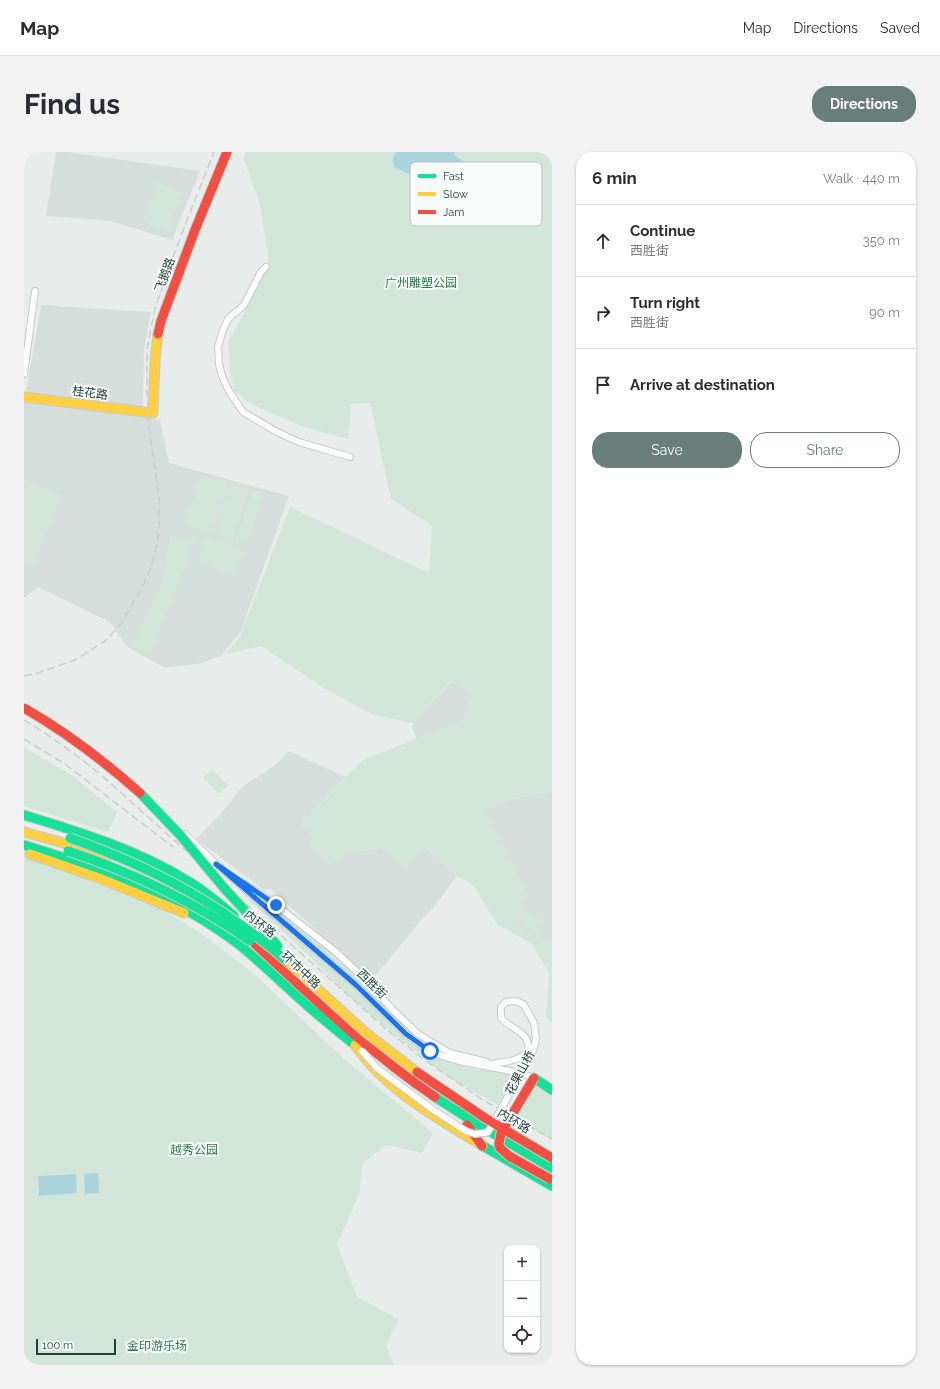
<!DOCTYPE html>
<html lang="en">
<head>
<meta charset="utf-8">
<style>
  :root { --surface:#fff; --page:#f2f2f3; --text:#2b2b33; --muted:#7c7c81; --line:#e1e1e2; --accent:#697e78 }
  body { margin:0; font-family:Raleway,"Noto Sans SC",sans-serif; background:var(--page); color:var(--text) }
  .controls { position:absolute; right:12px; bottom:12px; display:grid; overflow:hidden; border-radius:8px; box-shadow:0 1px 3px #0004 }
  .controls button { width:36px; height:36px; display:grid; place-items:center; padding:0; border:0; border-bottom:1px solid var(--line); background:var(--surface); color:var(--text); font:20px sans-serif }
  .scale { position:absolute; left:12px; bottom:10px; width:80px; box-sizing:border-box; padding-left:4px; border:2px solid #24423a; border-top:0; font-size:11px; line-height:14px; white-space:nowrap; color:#24423a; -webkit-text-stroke:3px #f7fbf9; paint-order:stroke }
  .stop { position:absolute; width:12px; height:12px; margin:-9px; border:3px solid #1a73e8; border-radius:50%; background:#fff }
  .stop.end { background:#1a73e8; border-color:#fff; box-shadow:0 1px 4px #0008 }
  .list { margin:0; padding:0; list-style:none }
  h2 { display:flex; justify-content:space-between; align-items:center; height:52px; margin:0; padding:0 16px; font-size:17px }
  h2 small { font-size:13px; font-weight:400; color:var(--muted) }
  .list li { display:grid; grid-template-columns:26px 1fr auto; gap:12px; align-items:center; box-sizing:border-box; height:72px; padding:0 16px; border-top:1px solid var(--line) }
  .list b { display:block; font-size:15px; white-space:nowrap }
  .list p { margin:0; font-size:13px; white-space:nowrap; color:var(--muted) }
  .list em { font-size:13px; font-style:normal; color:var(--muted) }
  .actions { display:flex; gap:8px; padding:12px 16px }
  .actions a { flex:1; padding:9px 0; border:1px solid var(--accent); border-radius:16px; text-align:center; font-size:14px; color:var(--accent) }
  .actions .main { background:var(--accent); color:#fff }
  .icon { flex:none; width:22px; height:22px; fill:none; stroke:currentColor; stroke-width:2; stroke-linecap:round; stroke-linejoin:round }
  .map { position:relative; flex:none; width:528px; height:1213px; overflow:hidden; border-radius:16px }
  header { display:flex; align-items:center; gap:24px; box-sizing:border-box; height:56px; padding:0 20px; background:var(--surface); border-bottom:1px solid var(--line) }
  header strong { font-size:19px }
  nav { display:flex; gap:22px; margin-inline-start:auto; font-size:14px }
  .intro { display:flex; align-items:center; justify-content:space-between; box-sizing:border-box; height:96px; padding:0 24px }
  h1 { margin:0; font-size:28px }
  .button { padding:10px 18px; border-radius:16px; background:var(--accent); color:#fff; font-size:14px; font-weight:700 }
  main { display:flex; gap:24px; padding:0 24px }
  aside { flex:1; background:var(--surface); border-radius:16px; box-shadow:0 1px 3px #0004 }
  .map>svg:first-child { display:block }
  .built { fill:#d6dedb }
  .green { fill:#d1e6d8 }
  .water { fill:#a9d4db }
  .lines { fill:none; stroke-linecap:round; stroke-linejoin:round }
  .street-casing { stroke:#c5cac8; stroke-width:8 }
  .fast-casing { stroke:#c3cbc8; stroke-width:11 }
  .slow-casing { stroke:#c3cbc8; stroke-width:11 }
  .jam-casing { stroke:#c3cbc8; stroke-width:11 }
  .street { stroke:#fcfcfc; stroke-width:6 }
  .fast { stroke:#16e098; stroke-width:9 }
  .slow { stroke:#ffcf43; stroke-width:9 }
  .jam { stroke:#f24e42; stroke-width:9 }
  .rail { stroke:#c9cdcc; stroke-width:1.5; stroke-dasharray:8 4; stroke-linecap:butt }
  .street-bridge-casing { stroke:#c5cac8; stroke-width:8; stroke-linecap:butt }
  .fast-bridge-casing { stroke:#c3cbc8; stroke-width:11; stroke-linecap:butt }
  .slow-bridge-casing { stroke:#c3cbc8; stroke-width:11; stroke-linecap:butt }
  .jam-bridge-casing { stroke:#c3cbc8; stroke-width:11; stroke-linecap:butt }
  .street-bridge { stroke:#fcfcfc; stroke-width:6 }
  .fast-bridge { stroke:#16e098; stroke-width:9 }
  .slow-bridge { stroke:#ffcf43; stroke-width:9 }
  .jam-bridge { stroke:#f24e42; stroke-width:9 }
  .route { stroke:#1a73e8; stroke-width:5 }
  .labels { text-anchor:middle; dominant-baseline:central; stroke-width:4; stroke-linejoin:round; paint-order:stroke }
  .street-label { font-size:12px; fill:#24423a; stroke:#f7fbf9 }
  .park-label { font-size:12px; fill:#2d7a4b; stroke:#f7fbf9 }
  .key { fill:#f7fbf9; stroke:#b8c4c0; stroke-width:1 }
  .key-label { font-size:11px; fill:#24423a }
</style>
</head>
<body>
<header>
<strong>Map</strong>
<nav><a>Map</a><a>Directions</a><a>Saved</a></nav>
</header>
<div class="intro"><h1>Find us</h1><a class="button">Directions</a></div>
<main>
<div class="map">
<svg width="528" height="1213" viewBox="0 0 528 1213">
  <rect width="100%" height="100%" fill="#e8edeb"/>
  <g class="built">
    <polygon points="32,0 43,0 176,19 148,88 87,69 22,64"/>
    <polygon points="17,153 127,160 120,198 119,253 121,264 136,268 145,311 265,344 217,479 198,503 178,511 141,516 102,494 86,470 14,435 2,445 0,445 0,252"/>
    <polygon points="427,530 451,540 437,569 392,587 389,577 389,571"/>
    <polygon points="265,599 322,625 277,672 324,701 356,696 402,695 433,724 408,757 399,766 347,829 247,737 240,738 172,687 198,660 218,635 250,614"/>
    <polygon points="528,639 528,792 489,772 461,658 483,648"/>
  </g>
  <g class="green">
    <polygon points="222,0 528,0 528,639 483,648 461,658 505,743 490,772 528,792 528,873 522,864 525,821 509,793 473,772 449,733 433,724 402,695 383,716 356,696 324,701 305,713 286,695 288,685 277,672 339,608 437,569 450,540 426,530 389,571 349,563 300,536 237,494 201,502 215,486 266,355 405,421 408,374 367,347 346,251 327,252 324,287 277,274 229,253 210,239 206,218 204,190 224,154 245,107 235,49 219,6"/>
    <polygon points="134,30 159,40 144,79 118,69"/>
    <polygon points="177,323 204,331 188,381 161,372"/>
    <polygon points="0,327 38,344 9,415 0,411"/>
    <polygon points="206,332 225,338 209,387 191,381"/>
    <polygon points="228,338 239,342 223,392 211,389"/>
    <polygon points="146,384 171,386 161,416 126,501 108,492 139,429"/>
    <polygon points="183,385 220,398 212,423 174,410"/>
    <polygon points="0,595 50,625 93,660 84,680 0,654"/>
    <polygon points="188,617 204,633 195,642 179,626"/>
    <polygon points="0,701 29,711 127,750 181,784 230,822 319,906 409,981 398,1001 362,993 339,1011 335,1043 313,1092 333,1145 375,1167 362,1193 370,1213 0,1213"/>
    <polygon points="214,738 229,747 328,833 381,885 406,903 424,910 453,918 491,922 474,953 421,923 357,871 327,846 285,804"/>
    <polygon points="232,743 234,743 318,807 346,835 387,880 408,895 383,880"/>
    <polygon points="499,758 521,769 514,782 492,771"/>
    <polygon points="511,931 528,942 528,988 490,967"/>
  </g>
  <g class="water">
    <polygon points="373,0 431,0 430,3 439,9 436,18 428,27 408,19 403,19 387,23 370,15 369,5"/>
    <polygon points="74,1021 75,1041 61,1042 60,1022"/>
    <polygon points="52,1022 53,1041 15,1044 14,1024"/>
  </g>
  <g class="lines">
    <g class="street-casing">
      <g id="street">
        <polyline points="242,115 237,120 220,153 204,167 198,181 194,195 195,212 198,224 205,239 219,260 253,280 275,290 326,305"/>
        <polyline points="0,222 11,139"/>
        <path d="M161,682L192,712L332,833L382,882C393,890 404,899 416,903C446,915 480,914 510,926"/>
        <polyline points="221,732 252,753 312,800 350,836 368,857 394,882 426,901 463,910"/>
        <path d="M468,912C481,909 497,910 504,898"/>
      </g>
    </g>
    <g class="fast-casing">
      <g id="fast">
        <path d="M0,663C56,680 114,698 164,729C181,739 195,751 210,764"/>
        <path d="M0,693C76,716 149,743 213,791C231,805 248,822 265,837C285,856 306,873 327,890"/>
        <polyline points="510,926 528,938"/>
        <polyline points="411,945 450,970 528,1016"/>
        <polyline points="459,994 528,1034"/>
      </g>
    </g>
    <g class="slow-casing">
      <g id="slow">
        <polyline points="0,245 129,261 131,209 134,182"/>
        <polyline points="0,680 54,695 83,705"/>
        <polyline points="6,702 75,726 160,761"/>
        <path d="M331,893C362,938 413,966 459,994"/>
      </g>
    </g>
    <g class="jam-casing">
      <g id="jam">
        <polyline points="134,182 137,169 171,78 203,0"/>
        <path d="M224,780L231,792C289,846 345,900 411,945"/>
        <polyline points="443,973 458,994"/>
      </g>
    </g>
    <use href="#street" class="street"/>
    <use href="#fast" class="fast"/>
    <use href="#slow" class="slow"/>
    <use href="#jam" class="jam"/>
    <g class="rail">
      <polyline points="0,524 14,521 51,508 81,489 97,472 118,436 126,418 133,393 135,378 135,346 126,284 123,242 123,197 131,156 156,86 190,0"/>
      <path d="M0,568C27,584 51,602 76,622L362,877L398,906L459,948L528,987"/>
      <polyline points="0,587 41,612 149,695"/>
    </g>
    <g class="street-bridge-casing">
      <path id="street-bridge" d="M338,899L353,916L408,957L442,979L451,982L460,981L464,980L471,968L505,906L510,896L512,886L510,871L500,853L495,850L490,849L482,850L477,855V866C487,878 507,880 504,898"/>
    </g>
    <g class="fast-bridge-casing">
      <g id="fast-bridge">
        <polyline points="116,641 156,683 200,736 254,794"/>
        <path d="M46,686C130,716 199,753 266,812"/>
        <path d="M44,699C110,721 169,749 226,789"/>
      </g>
    </g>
    <g class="slow-bridge-casing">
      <polyline id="slow-bridge" points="266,812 341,880 393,920"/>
    </g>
    <g class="jam-bridge-casing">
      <g id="jam-bridge">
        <path d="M0,556C42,580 80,609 116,641"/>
        <polyline points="393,920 461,966 528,1006"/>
        <polyline points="510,926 477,981 475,992 476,996 485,1004 526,1027"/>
      </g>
    </g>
    <use href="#street-bridge" class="street-bridge"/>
    <use href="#fast-bridge" class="fast-bridge"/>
    <use href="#slow-bridge" class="slow-bridge"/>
    <use href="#jam-bridge" class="jam-bridge"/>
  </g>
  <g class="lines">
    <polyline class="route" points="252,753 192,712 332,833 382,882 406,899"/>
  </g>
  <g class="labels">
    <g class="street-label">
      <text transform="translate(141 123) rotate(-70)">飞鹅路</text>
      <text transform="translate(66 241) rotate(7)">桂花路</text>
      <text transform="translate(236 772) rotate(38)">内环路</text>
      <text transform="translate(277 818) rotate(43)">环市中路</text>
      <text transform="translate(348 832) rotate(44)">西胜街</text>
      <text transform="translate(496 921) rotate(-62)">花果山桥</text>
      <text transform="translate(490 969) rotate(31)">内环路</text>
    </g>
    <g class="park-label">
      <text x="397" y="131">广州雕塑公园</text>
      <text x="170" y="998">越秀公园</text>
      <text x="133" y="1194">金印游乐场</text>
    </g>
  </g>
  <rect x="386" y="10" width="132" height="64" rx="6" class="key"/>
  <rect x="394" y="22" width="18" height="4" fill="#16e098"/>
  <rect x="394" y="40" width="18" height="4" fill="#ffcf43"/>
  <rect x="394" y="58" width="18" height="4" fill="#f24e42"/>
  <g class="key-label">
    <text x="419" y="28">Fast</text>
    <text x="419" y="46">Slow</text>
    <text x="419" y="64">Jam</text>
  </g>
</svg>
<div class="controls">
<button>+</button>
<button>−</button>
<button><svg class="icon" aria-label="locate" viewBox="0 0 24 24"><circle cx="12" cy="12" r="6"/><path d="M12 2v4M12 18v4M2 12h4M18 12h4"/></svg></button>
</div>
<div class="scale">100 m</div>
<div class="stop" style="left:406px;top:899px"></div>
<div class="stop end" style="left:252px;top:753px"></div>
</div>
<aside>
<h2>6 min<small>Walk · 440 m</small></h2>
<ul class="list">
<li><svg class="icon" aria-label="ahead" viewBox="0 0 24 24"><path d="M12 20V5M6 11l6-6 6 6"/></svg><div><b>Continue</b><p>西胜街</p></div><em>350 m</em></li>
<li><svg class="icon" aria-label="right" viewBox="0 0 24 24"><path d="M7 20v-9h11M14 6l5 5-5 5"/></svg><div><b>Turn right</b><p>西胜街</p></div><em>90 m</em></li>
<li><svg class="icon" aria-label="arrive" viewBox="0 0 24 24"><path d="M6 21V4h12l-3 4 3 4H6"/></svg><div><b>Arrive at destination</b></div></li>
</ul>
<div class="actions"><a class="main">Save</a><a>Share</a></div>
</aside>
</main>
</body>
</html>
